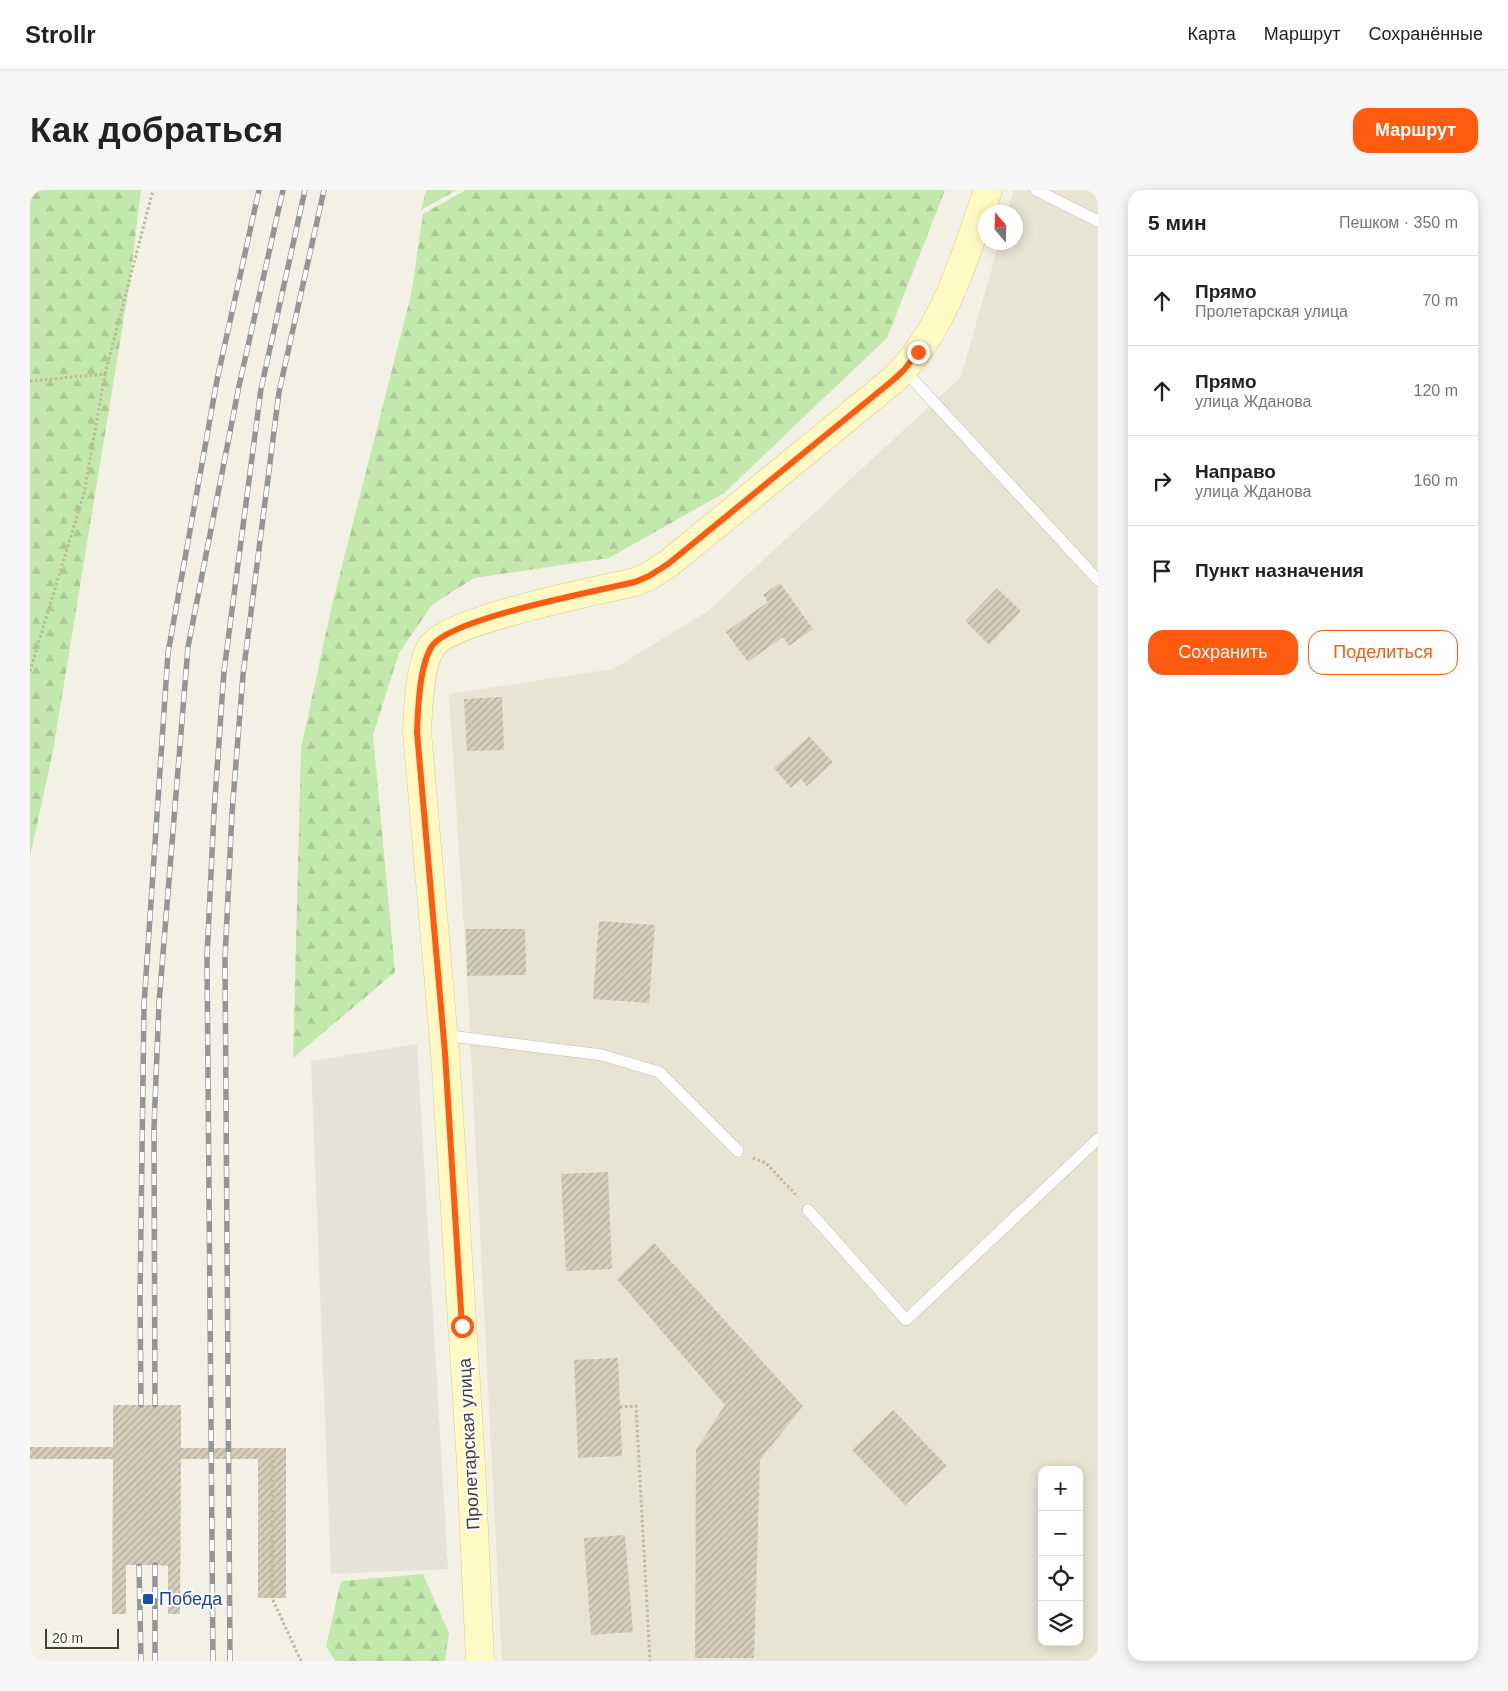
<!DOCTYPE html>
<html lang="ru">
<head>
<meta charset="utf-8">
<style>
  :root { --surface:#fff; --page:#f6f6f6; --text:#222; --muted:#767676; --line:#e0e0e0; --accent:#fe5b11 }
  body { margin:0; font-family:Arial,sans-serif; background:var(--page); color:var(--text) }
  .controls { position:absolute; right:15px; bottom:15px; display:grid; overflow:hidden; border-radius:10px; box-shadow:0 2px 12px #0003 }
  .controls button { width:45px; height:45px; display:grid; place-items:center; padding:0; border:0; border-bottom:1px solid var(--line); background:var(--surface); color:var(--text); font:25px sans-serif }
  .compass { position:absolute; left:948px; top:15px; width:45px; height:45px; border-radius:50%; background:var(--surface); box-shadow:0 2px 12px #0003; rotate:341deg }
  .scale { position:absolute; left:15px; bottom:12px; width:74px; box-sizing:border-box; padding-left:5px; border:2px solid #454134; border-top:0; font-size:14px; line-height:18px; white-space:nowrap; color:#454134; -webkit-text-stroke:4px #fff; paint-order:stroke }
  .stop { position:absolute; width:15px; height:15px; margin:-11px; border:4px solid #fe5b11; border-radius:50%; background:#fff }
  .stop.end { background:#fe5b11; border-color:#fff; box-shadow:0 1px 5px #0008 }
  .list { margin:0; padding:0; list-style:none }
  h2 { display:flex; justify-content:space-between; align-items:center; height:65px; margin:0; padding:0 20px; font-size:21px }
  h2 small { font-size:16px; font-weight:400; color:var(--muted) }
  .list li { display:grid; grid-template-columns:32px 1fr auto; gap:15px; align-items:center; box-sizing:border-box; height:90px; padding:0 20px; border-top:1px solid var(--line) }
  .list b { display:block; font-size:19px; white-space:nowrap }
  .list p { margin:0; font-size:16px; white-space:nowrap; color:var(--muted) }
  .list em { font-size:16px; font-style:normal; color:var(--muted) }
  .actions { display:flex; gap:10px; padding:15px 20px }
  .actions a { flex:1; padding:11px 0; border:1px solid var(--accent); border-radius:15px; text-align:center; font-size:18px; color:var(--accent) }
  .actions .main { background:var(--accent); color:#fff }
  .icon { flex:none; width:28px; height:28px; fill:none; stroke:currentColor; stroke-width:2; stroke-linecap:round; stroke-linejoin:round }
  .map { position:relative; flex:none; width:1068px; height:1471px; overflow:hidden; border-radius:15px }
  header { display:flex; align-items:center; gap:30px; box-sizing:border-box; height:70px; padding:0 25px; background:var(--surface); border-bottom:1px solid var(--line) }
  header strong { font-size:24px }
  nav { display:flex; gap:28px; margin-inline-start:auto; font-size:18px }
  .intro { display:flex; align-items:center; justify-content:space-between; box-sizing:border-box; height:120px; padding:0 30px }
  h1 { margin:0; font-size:35px }
  .button { padding:12px 22px; border-radius:15px; background:var(--accent); color:#fff; font-size:18px; font-weight:700 }
  main { display:flex; gap:30px; padding:0 30px }
  aside { flex:1; background:var(--surface); border-radius:15px; box-shadow:0 2px 12px #0003 }
  .map>svg:first-child { display:block }
  .residential { fill:#e7e4d3; fill-rule:evenodd }
  .industrial { fill:#e5e2da }
  .forest { fill:url(#forest-firs) }
  .building { fill:url(#building-hatch) }
  .lines { fill:none; stroke-linecap:round; stroke-linejoin:round }
  .service-casing { stroke:#c1bdaa; stroke-width:12 }
  .secondary-casing { stroke:#d4cd93; stroke-width:29 }
  .path { stroke:#c0b998; stroke-width:3; stroke-dasharray:2.5 2.5; stroke-linecap:butt }
  .service { stroke:#fff; stroke-width:11 }
  .secondary { stroke:#fffac3; stroke-width:28 }
  .rail-casing { stroke:#959595; stroke-width:5.5 }
  .rail { stroke:#fff; stroke-width:4; stroke-dasharray:11; stroke-linecap:butt }
  .route { stroke:#fe5b11; stroke-width:6 }
  .transit-dot { fill:#1a4fb4; stroke:#fff; stroke-width:2 }
  .labels { text-anchor:middle; dominant-baseline:central; stroke-width:4; stroke-linejoin:round; paint-order:stroke }
  .street-label { font-size:18px; fill:#454134; stroke:#fff }
  .transit-label { font-size:18px; fill:#164399; stroke:#fff; text-anchor:start }
</style>
</head>
<body>
<header>
<strong>Strollr</strong>
<nav><a>Карта</a><a>Маршрут</a><a>Сохранённые</a></nav>
</header>
<div class="intro"><h1>Как добраться</h1><a class="button">Маршрут</a></div>
<main>
<div class="map">
<svg width="1068" height="1471" viewBox="0 0 1068 1471">
  <defs>
    <pattern id="forest-firs" width="22" height="20" patternUnits="userSpaceOnUse" patternTransform="scale(1.25)"><rect width="22" height="20" fill="#c3e8ac"/><path d="M5 1l3.5 6h-7zM16 11l3.5 6h-7z" fill="#a9c895"/></pattern>
    <pattern id="building-hatch" width="6" height="6" patternUnits="userSpaceOnUse" patternTransform="scale(1.25)"><rect width="6" height="6" fill="#d5ceba"/><path d="M-1 1l2-2M0 6l6-6M5 7l2-2" fill="none" stroke="#afa998"/></pattern>
  </defs>
  <rect width="100%" height="100%" fill="#f3f1e5"/>
  <path class="residential" d="M984,0H1068V1471H472L437,786L419,504L583,479L678,421L931,187L969,53L986,52V22H977ZM1012,1280H1049V1452H1012Z"/>
  <polygon class="industrial" points="387,854 418,1379 301,1384 281,871"/>
  <g class="forest">
    <polygon points="0,0 111,0 100,91 23,561 0,667"/>
    <polygon points="396,0 427,0 391,20"/>
    <polygon points="436,0 915,0 857,148 694,303 579,368 444,388 402,415 369,463 343,545 365,782 263,868 271,558 302,415 381,105 393,24"/>
    <polygon points="393,1384 419,1443 415,1471 305,1471 296,1456 311,1391"/>
  </g>
  <g class="building">
    <polygon points="750,393 783,439 759,456 753,447 718,472 696,442 738,412 733,405"/>
    <polygon points="967,398 991,421 959,455 935,431"/>
    <polygon points="472,507 474,560 437,561 434,509"/>
    <polygon points="779,546 803,572 777,596 771,589 761,598 744,578"/>
    <polygon points="569,731 625,735 619,813 563,809"/>
    <polygon points="436,739 495,739 496,785 437,786"/>
    <polygon points="578,982 582,1079 536,1081 531,984"/>
    <polygon points="624,1053 773,1216 730,1270 724,1468 665,1468 666,1260 695,1215 587,1089"/>
    <polygon points="588,1168 592,1266 548,1268 544,1170"/>
    <polygon points="83,1215 151,1215 151,1258 256,1258 256,1408 228,1408 228,1269 151,1269 150,1424 138,1424 138,1376 125,1375 96,1375 96,1424 82,1424 83,1269 0,1269 0,1257 83,1257"/>
    <polygon points="863,1220 917,1276 875,1315 822,1260"/>
    <polygon points="595,1345 603,1442 561,1445 554,1348"/>
  </g>
  <g class="lines">
    <g class="service-casing">
      <g id="service">
        <polyline points="1006,0 1068,31"/>
        <polyline points="874,180 1068,390"/>
        <polyline points="413,845 572,865 629,882 708,961"/>
        <polyline points="778,1020 876,1130 1068,949"/>
      </g>
    </g>
    <g class="secondary-casing">
      <path id="secondary" d="M450,1471L441,1273L415,863L387,542C388,520 389,475 402,456C421,429 567,401 605,392L619,386L638,374L862,191C914,142 935,66 958,0"/>
    </g>
    <g class="path">
      <polyline points="75,184 123,0"/>
      <polyline points="0,191 75,184 54,303 0,481"/>
      <polyline points="723,968 736,973 768,1007"/>
      <polyline points="590,1217 606,1216 620,1471"/>
      <polyline points="243,1265 242,1408 271,1471"/>
    </g>
    <use href="#service" class="service"/>
    <use href="#secondary" class="secondary"/>
    <g class="rail-casing">
      <g id="rail">
        <polyline points="111,1215 110,1109 114,815 138,463 187,190 229,0"/>
        <polyline points="125,1215 124,938 129,813 158,457 209,196 253,0"/>
        <polyline points="125,1375 125,1471"/>
        <polyline points="109,1376 111,1471"/>
        <polyline points="183,1471 177,767 184,622 194,481 231,199 275,0"/>
        <polyline points="200,1471 195,769 202,623 213,485 249,202 294,0"/>
      </g>
    </g>
    <use href="#rail" class="rail"/>
  </g>
  <g class="lines">
    <path class="route" d="M432,1136L415,863L387,542C388,520 389,476 402,456C421,428 567,401 605,392L619,386L638,374L862,191L874,180L888,162"/>
  </g>
  <rect class="transit-dot" x="112" y="1403" width="12" height="12" rx="2.5"/>
  <g class="labels">
    <g class="street-label">
      <text transform="translate(439 1254) rotate(-93)">Пролетарская улица</text>
    </g>
    <g class="transit-label">
      <text x="129" y="1409">Победа</text>
    </g>
  </g>
</svg>
<div class="controls">
<button>+</button>
<button>−</button>
<button><svg class="icon" aria-label="locate" viewBox="0 0 24 24"><circle cx="12" cy="12" r="6"/><path d="M12 2v4M12 18v4M2 12h4M18 12h4"/></svg></button>
<button><svg class="icon" aria-label="layers" viewBox="0 0 24 24"><path d="M12 4l9 5-9 5-9-5zM3 14l9 5 9-5"/></svg></button>
</div>
<svg class="compass" viewBox="-18 -18 36 36"><path d="M0-13l5 13h-10z" fill="#e53935"/><path d="M0 13l5-13h-10z" fill="#767676"/></svg>
<div class="scale">20 m</div>
<div class="stop" style="left:432px;top:1136px"></div>
<div class="stop end" style="left:888px;top:162px"></div>
</div>
<aside>
<h2>5 мин<small>Пешком · 350 m</small></h2>
<ul class="list">
<li><svg class="icon" aria-label="ahead" viewBox="0 0 24 24"><path d="M12 20V5M6 11l6-6 6 6"/></svg><div><b>Прямо</b><p>Пролетарская улица</p></div><em>70 m</em></li>
<li><svg class="icon" aria-label="ahead" viewBox="0 0 24 24"><path d="M12 20V5M6 11l6-6 6 6"/></svg><div><b>Прямо</b><p>улица Жданова</p></div><em>120 m</em></li>
<li><svg class="icon" aria-label="right" viewBox="0 0 24 24"><path d="M7 20v-9h11M14 6l5 5-5 5"/></svg><div><b>Направо</b><p>улица Жданова</p></div><em>160 m</em></li>
<li><svg class="icon" aria-label="arrive" viewBox="0 0 24 24"><path d="M6 21V4h12l-3 4 3 4H6"/></svg><div><b>Пункт назначения</b></div></li>
</ul>
<div class="actions"><a class="main">Сохранить</a><a>Поделиться</a></div>
</aside>
</main>
</body>
</html>
